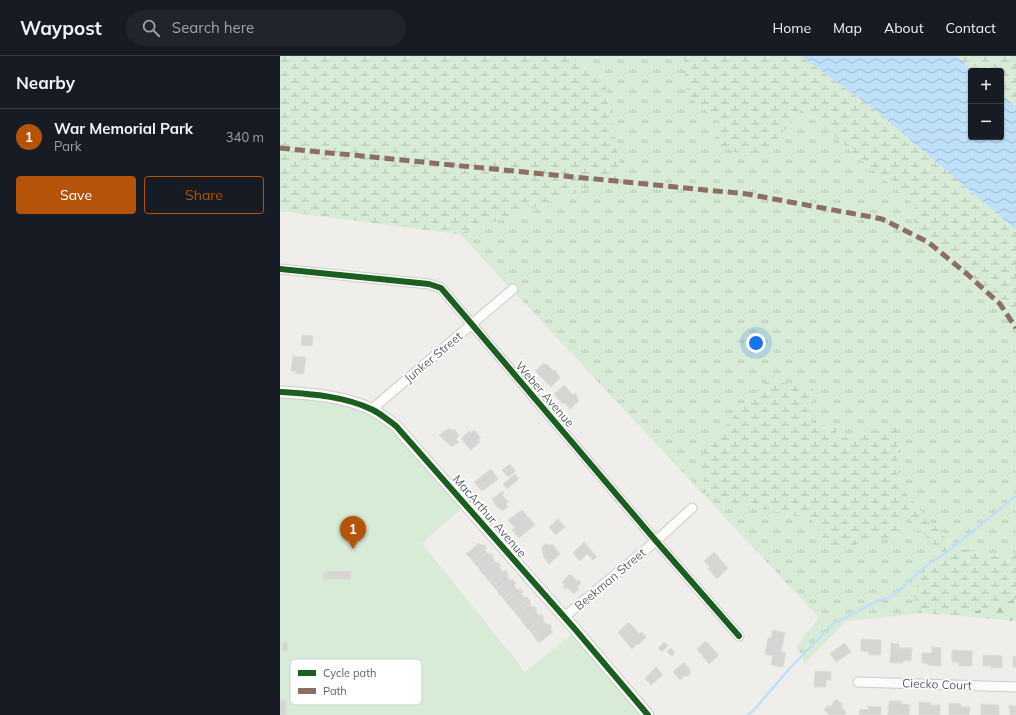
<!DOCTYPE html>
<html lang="en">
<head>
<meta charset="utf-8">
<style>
  :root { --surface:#171b24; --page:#20242c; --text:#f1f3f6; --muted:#9ea1a6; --line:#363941; --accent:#b45309 }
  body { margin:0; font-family:Mulish,sans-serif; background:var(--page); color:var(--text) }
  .controls { position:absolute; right:12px; top:12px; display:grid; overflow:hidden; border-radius:4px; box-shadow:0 1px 3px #0004 }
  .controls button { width:36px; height:36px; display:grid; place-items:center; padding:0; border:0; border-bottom:1px solid var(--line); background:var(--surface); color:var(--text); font:20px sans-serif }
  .you { position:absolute; left:476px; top:287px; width:14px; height:14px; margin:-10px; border:3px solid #fff; border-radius:50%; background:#1a73e8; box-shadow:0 0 0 6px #1a73e833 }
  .badge { display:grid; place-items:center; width:26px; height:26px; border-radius:50%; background:var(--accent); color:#fff; font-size:13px; font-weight:700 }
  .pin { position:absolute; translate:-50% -33px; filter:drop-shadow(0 1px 2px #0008) }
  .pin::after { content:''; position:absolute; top:21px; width:14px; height:12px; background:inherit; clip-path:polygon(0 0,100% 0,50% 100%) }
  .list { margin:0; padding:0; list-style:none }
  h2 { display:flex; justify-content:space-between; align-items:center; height:52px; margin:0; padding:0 16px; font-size:17px }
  h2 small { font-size:13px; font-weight:400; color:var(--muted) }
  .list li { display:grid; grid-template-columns:26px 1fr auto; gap:12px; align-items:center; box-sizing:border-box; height:56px; padding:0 16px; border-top:1px solid var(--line) }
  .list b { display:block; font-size:15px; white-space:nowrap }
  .list p { margin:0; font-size:13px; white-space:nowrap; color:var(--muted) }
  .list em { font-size:13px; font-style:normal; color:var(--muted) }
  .actions { display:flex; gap:8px; padding:12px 16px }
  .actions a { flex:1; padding:9px 0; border:1px solid var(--accent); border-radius:4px; text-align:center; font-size:14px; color:var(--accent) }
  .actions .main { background:var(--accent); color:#fff }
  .icon { flex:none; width:22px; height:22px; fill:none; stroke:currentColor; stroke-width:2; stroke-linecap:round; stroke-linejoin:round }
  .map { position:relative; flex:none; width:736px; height:659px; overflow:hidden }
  header { display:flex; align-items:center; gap:24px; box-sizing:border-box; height:56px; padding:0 20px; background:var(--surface); border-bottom:1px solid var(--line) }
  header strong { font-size:19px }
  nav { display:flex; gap:22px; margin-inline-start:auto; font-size:14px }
  .search { width:280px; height:36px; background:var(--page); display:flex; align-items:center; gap:10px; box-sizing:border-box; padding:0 14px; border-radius:22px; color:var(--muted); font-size:15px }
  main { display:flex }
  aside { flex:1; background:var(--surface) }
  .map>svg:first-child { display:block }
  .grass { fill:url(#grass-tufts) }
  .forest { fill:url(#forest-firs) }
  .wetland { fill:url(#wetland-marsh) }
  .green { fill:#d8ebd6 }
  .water { fill:url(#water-waves) }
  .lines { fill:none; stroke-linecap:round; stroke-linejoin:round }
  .stream { stroke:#bfe0f9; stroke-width:2.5 }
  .building { fill:#d6d5d3; stroke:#deddd9 }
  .minor-casing { stroke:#cbcccc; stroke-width:11 }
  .tertiary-casing { stroke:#cbcccc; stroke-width:13 }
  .minor { stroke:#fdfcfc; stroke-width:9 }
  .tertiary { stroke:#fdfcfc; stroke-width:11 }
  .quiet { stroke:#8d6e63; stroke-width:5; stroke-dasharray:10 5; stroke-linecap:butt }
  .cycleway-casing { stroke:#fff; stroke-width:8 }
  .cycleway { stroke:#1b5e20; stroke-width:6 }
  .labels { text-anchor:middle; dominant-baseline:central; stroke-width:3.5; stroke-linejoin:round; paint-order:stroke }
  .street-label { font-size:12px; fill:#5f6368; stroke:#fff }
  .key { fill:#fff; stroke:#cfd0d2; stroke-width:1 }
  .key-label { font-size:11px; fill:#5f6368 }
</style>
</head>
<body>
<header>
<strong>Waypost</strong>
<div class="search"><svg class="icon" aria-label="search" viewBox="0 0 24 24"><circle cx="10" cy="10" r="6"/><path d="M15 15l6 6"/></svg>Search here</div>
<nav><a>Home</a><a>Map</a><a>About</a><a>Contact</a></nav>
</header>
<main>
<aside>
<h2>Nearby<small></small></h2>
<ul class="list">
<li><span class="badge">1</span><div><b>War Memorial Park</b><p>Park</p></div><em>340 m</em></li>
</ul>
<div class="actions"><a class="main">Save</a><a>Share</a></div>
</aside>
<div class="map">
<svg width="736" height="659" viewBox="0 0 736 659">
  <defs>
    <pattern id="grass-tufts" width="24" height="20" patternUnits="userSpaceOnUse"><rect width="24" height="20" fill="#d8ebd6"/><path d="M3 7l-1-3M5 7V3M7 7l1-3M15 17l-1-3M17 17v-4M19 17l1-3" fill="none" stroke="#b2c2b1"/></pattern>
    <pattern id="forest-firs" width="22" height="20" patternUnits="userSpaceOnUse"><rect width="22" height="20" fill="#d8ebd6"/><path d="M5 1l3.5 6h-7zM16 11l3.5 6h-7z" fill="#b2c2b1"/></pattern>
    <pattern id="wetland-marsh" width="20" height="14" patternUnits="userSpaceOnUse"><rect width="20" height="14" fill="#d8ebd6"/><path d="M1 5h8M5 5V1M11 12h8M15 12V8" fill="none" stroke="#b2c2b1"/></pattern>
    <pattern id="water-waves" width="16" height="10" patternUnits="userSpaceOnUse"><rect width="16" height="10" fill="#bfe0f9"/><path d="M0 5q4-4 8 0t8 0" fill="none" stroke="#9eb9cd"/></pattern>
  </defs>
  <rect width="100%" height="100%" fill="#efeeea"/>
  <polygon class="grass" points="288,0 403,0 407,39 445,70 431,87 521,53 636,150 633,174 736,257 736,499 703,500 670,487 618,430 617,368 555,384 557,372 531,368 428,441 531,463 624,457 660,495 632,537 643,557 566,565 524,608 522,600 516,591 539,562 179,177 342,121 324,24"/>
  <polygon class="forest" points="736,543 736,565 679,560"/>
  <g class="wetland">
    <polygon points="0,0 288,0 324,24 342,121 178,178 0,155"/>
    <polygon points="403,0 520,0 594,53 736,174 736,257 633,174 636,150 522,53 479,105 431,87 445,70 407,39"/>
    <polygon points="676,0 736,0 736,51 721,38 721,15 694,15"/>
    <polygon points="487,324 533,332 531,367 557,372 555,384 617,368 619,430 670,487 703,500 736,499 736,543 679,560 643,557 632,537 660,495 624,457 619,479 551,494 531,463 427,441 419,399"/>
  </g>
  <polygon class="green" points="0,336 64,344 116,370 186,449 142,487 245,616 296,575 368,659 0,659"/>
  <polygon class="water" points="520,0 676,0 694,15 691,15 691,81 721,81 721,38 736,51 736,174 594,53"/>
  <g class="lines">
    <polyline class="stream" points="467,659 473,655 509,613 553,568 597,545 613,540 641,514 668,495 736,440"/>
  </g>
  <g class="building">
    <polygon points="22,279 33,280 32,290 21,289"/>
    <polygon points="13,300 26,301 24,317 23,317 22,318 15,318 16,315 11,315"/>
    <polygon points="264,307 266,309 267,308 273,315 275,314 280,322 271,331 255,315"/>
    <polygon points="284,329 293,339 295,337 298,341 297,342 299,345 290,353 285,347 283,348 274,338"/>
    <polygon points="170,372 172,375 174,373 179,379 176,383 179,386 172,391 159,379"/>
    <polygon points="194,374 201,382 198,384 200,386 191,394 181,383 189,375 191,377"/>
    <polygon points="230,408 236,415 228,421 222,414"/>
    <polygon points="211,413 218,423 202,435 194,426"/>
    <polygon points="235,418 239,423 227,433 223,428"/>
    <polygon points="223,435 224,437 222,439 228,446 226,448 228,450 223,455 216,450 212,443"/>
    <polygon points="242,454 255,469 239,482 232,474 235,472 228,464"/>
    <polygon points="278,463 285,471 276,479 269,471"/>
    <polygon points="304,486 317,501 313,504 307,498 300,505 293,497"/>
    <polygon points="199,487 202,490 204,488 206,491 191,503 186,498"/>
    <polygon points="266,487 268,489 269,488 270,490 272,488 280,498 269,508 263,500 264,499 262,496 263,495 261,492"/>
    <polygon points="206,491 207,492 205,494 207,496 194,507 191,503"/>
    <polygon points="207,496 209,499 211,497 212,499 198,511 194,507"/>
    <polygon points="434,496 448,512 437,523 428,513 430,511 424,505"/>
    <polygon points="212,499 214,501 212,502 215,505 201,516 198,511"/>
    <polygon points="215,505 216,507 218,506 220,508 205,520 201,516"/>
    <polygon points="220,508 221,510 219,511 221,514 209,525 205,520"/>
    <polygon points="221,514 223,516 225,514 227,517 212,529 209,525"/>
    <polygon points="48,515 71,515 71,523 44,523 43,517 48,517"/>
    <polygon points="227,517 229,519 227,520 229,523 216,533 212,529"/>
    <polygon points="290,518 297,525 298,524 301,526 297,531 299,533 294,538 286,531 285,533 283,531 285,530 282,526"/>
    <polygon points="229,523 230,525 232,523 234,525 219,538 216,533"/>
    <polygon points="234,525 236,527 234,529 236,532 223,542 219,538"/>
    <polygon points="236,532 238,534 240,532 241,534 226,546 223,542"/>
    <polygon points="241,534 243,536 241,538 243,540 230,551 226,546"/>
    <polygon points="243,540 245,542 247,541 249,543 234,555 230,551"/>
    <polygon points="249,543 250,545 249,546 250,548 237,559 234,555"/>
    <polygon points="250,548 252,551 254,550 256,552 241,564 237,559"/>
    <polygon points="256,552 257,554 256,555 258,558 244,569 241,564"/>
    <polygon points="258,558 260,560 261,558 263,560 248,573 244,569"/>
    <polygon points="263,560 264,562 263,564 265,566 252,577 248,573"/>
    <polygon points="265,566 267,569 269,567 270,569 255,582 252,577"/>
    <polygon points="349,566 359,578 362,576 366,581 358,589 357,588 352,593 338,576"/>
    <polygon points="270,569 272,571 270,573 273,576 259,587 255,582"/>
    <polygon points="493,574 505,577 501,596 506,597 503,611 491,609 493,600 485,598 488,582 491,582"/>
    <polygon points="581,583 601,584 601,599 589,599 589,596 581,595"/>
    <polygon points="426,585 439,599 429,608 417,593"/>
    <polygon points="3,586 8,586 7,595 2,595"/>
    <polygon points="384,586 388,590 382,596 378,592"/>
    <polygon points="565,587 571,596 556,606 550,597"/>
    <polygon points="611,587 619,588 619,592 632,592 631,605 623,605 623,607 610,607"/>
    <polygon points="652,591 661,592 661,610 648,609 648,608 642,607 642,597 652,597"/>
    <polygon points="391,592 395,597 391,600 387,595"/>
    <polygon points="672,594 692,595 692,610 679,610 679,607 672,606"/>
    <polygon points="703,599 722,600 722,612 711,612 711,610 703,610"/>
    <polygon points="733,600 736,601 736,611 733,611"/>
    <polygon points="404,606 411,615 410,616 411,617 407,621 406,619 400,624 393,616"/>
    <polygon points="376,611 383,619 371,629 365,622"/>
    <polygon points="535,615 551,616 551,624 546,624 546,631 534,631"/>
    <polygon points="556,643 563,648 561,651 566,656 564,659 550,659 544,654 548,649 550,651"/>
    <rect x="0" y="644" width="6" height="15"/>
    <polygon points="609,645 622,645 621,648 630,649 629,659 608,659"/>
    <polygon points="639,646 651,647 651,649 660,649 660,659 639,659"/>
    <polygon points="669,647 681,648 681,651 690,651 689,659 669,659"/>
    <polygon points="701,648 719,649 719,659 701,659"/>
    <polygon points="729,649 736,650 736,659 730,659"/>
    <polygon points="588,650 601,651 601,659 579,659 580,653 588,654"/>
  </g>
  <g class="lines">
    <g class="minor-casing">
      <g id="minor">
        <polyline points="0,213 149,228 161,232 376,485 459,580"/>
        <polyline points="92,353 233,233"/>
        <polyline points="284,561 376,485 412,452"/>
        <polyline points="578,626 736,631"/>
      </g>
    </g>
    <g class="tertiary-casing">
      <path id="tertiary" d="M0,336C31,338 65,340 93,354C101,358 109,365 116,370L294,572L368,659"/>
    </g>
    <use href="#minor" class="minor"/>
    <use href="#tertiary" class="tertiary"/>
    <polyline class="quiet" points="0,92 467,138 602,163 648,186 687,218 720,248 736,272"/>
    <g class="cycleway-casing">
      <g id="cycleway">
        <polyline points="0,213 149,228 161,232 376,485 459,580"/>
        <path d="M0,336C31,338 65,340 93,354C101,358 109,365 116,370L294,572L368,659"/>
      </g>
    </g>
    <use href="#cycleway" class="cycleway"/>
  </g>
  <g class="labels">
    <g class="street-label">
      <text transform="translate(153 301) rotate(-40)">Junker Street</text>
      <text transform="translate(265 338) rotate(49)">Weber Avenue</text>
      <text transform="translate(210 460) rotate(49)">MacArthur Avenue</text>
      <text transform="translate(330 523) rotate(-40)">Beekman Street</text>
      <text transform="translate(657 628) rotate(2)">Ciecko Court</text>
    </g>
  </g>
  <rect x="10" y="603" width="132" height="46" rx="6" class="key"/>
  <rect x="18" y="614" width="18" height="6" fill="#1b5e20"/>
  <rect x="18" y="632" width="18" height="6" fill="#8d6e63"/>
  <g class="key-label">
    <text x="43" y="621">Cycle path</text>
    <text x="43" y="639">Path</text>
  </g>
</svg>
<div class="controls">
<button>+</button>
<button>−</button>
</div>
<div class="you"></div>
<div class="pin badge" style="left:73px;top:493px">1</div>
</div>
</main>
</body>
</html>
